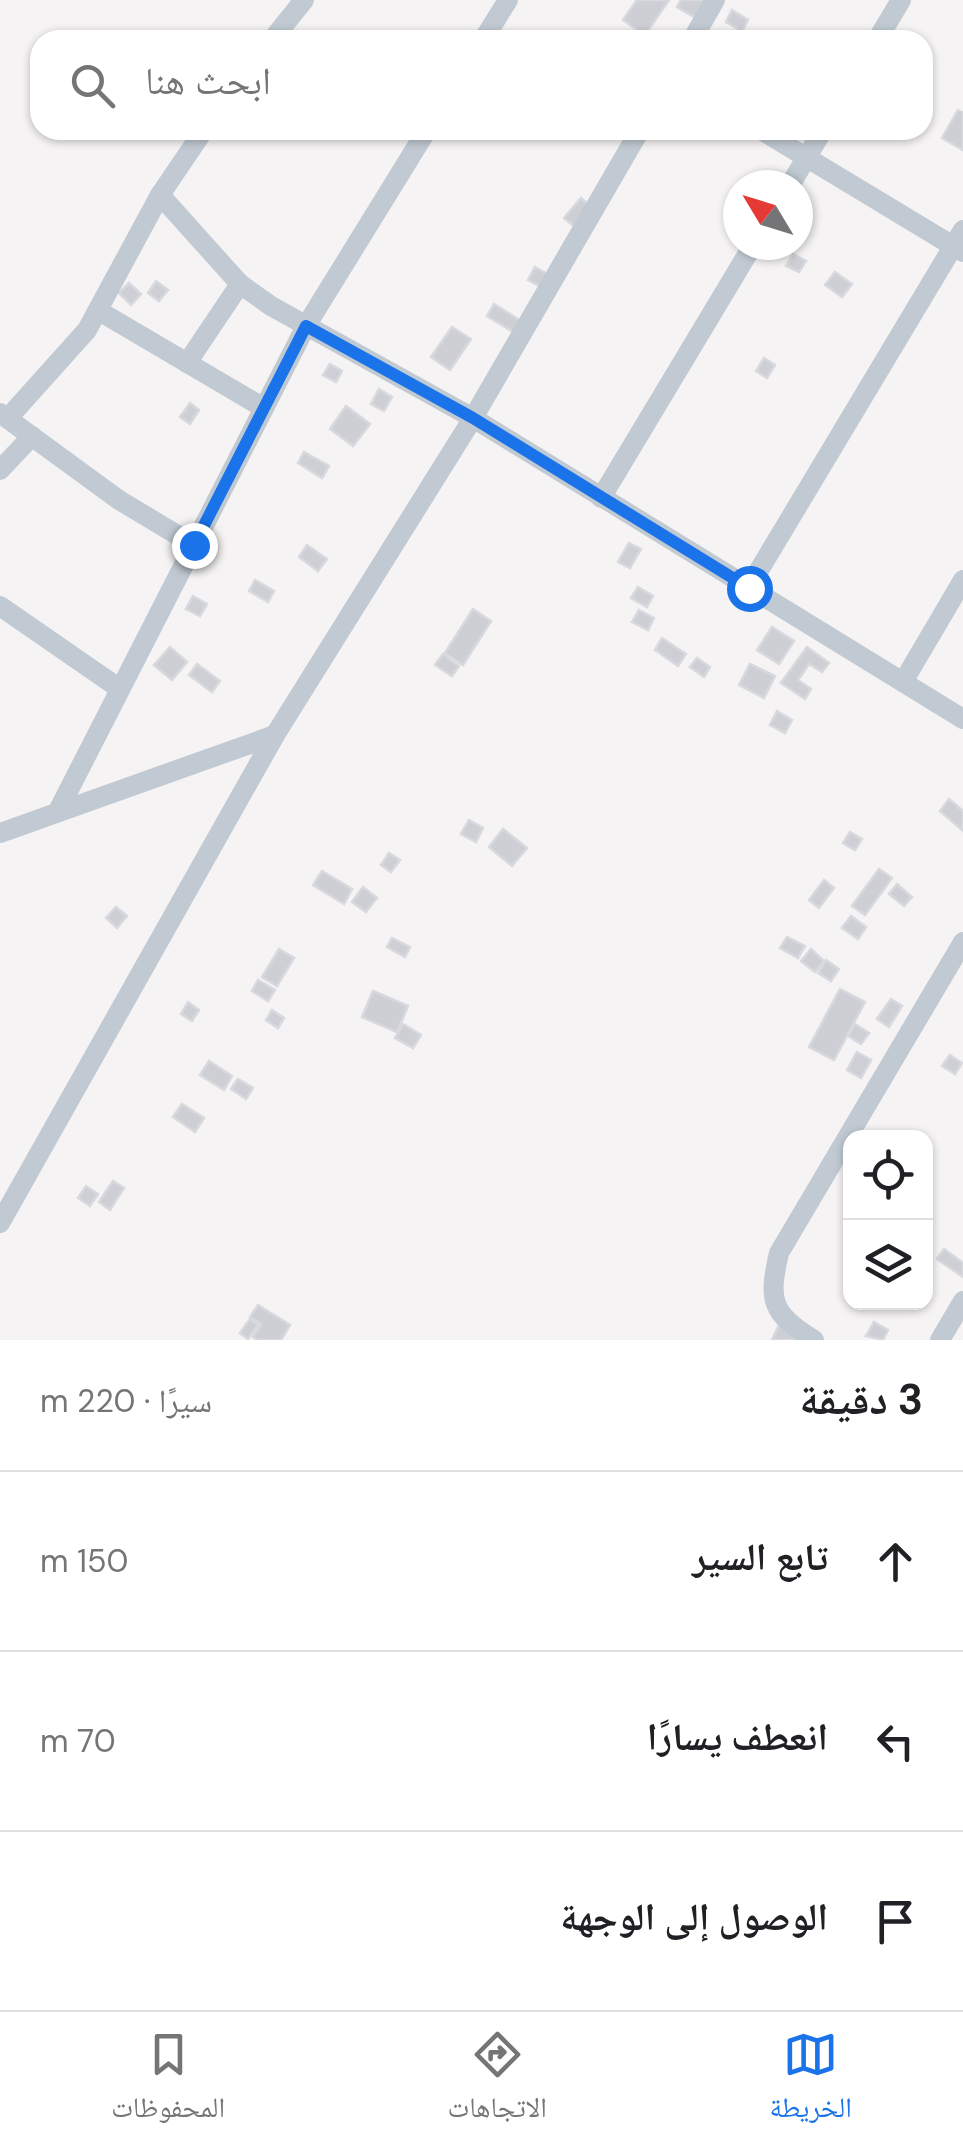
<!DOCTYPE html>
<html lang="ar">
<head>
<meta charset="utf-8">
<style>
  :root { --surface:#fff; --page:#f6f6f6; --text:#202124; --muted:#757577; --line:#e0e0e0; --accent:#1a73e8 }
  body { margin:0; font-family:"DM Sans","Noto Naskh Arabic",sans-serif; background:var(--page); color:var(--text); direction:rtl }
  .controls { position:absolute; right:30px; bottom:30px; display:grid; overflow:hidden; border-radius:20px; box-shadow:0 2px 8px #0004 }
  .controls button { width:90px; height:90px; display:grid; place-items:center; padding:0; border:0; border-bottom:2px solid var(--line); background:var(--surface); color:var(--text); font:50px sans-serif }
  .compass { position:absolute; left:723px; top:170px; width:90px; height:90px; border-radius:50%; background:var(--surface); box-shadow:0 2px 8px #0004; rotate:308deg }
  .stop { position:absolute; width:30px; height:30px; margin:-22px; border:8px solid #1a73e8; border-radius:50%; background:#fff }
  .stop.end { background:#1a73e8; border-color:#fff; box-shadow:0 2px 10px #0008 }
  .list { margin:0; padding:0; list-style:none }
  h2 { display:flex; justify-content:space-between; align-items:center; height:130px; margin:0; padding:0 40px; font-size:42px }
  h2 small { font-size:32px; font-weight:400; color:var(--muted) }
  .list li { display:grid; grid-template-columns:65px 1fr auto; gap:30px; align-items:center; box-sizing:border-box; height:180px; padding:0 40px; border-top:2px solid var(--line) }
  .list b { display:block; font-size:38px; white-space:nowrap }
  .list em { font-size:32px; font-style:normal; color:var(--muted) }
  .icon { flex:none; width:55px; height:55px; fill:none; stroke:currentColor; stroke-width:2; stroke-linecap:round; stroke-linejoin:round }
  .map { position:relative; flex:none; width:963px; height:1340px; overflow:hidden; direction:ltr }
  .search { position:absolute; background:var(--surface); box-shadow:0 2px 8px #0004; left:30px; right:30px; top:30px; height:110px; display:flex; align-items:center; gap:25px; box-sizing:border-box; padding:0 35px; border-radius:30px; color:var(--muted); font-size:38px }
  .sheet { height:670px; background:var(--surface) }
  nav { display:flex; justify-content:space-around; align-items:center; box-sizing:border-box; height:140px; border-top:2px solid var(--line); background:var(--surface); font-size:28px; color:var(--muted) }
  nav a { display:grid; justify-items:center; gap:5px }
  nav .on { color:var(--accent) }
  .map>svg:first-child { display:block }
  .building { fill:#cdcfd5; stroke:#d7d9de; stroke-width:2.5 }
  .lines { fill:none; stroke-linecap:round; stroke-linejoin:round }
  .street { stroke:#c1cad2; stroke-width:20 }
  .route { stroke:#1a73e8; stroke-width:12 }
</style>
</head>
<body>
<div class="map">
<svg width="963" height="1340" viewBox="0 0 963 1340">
  <rect width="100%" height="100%" fill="#f5f3f3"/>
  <g class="building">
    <polygon points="637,0 669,0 645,35 623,20"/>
    <polygon points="681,0 713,0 701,21 677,7"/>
    <polygon points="732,10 748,20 742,31 726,22"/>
    <polygon points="958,110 963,113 963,150 942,138"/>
    <polygon points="581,198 591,207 575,227 564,218"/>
    <polygon points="793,254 806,261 799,272 786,266"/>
    <polygon points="535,267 556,279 550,291 528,280"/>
    <polygon points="835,272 852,284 842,297 825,285"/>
    <polygon points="156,281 168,290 159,301 148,293"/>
    <polygon points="129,283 141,294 131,305 119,293"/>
    <polygon points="494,304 521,321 515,333 487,316"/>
    <polygon points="452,327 471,339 450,370 431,357"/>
    <polygon points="764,358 775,365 767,378 756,371"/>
    <polygon points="330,364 342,371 336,382 323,375"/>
    <polygon points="379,389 392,397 384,411 371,404"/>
    <polygon points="190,403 199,410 190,424 180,417"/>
    <polygon points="346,406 370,424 353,446 330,429"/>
    <polygon points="304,452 329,466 322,478 298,463"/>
    <polygon points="629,543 641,549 630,568 618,562"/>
    <polygon points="307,545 327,559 318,571 299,557"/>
    <polygon points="255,580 274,591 268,602 249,591"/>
    <polygon points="638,587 653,596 647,607 631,598"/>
    <polygon points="193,596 207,604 200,616 186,609"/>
    <polygon points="473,609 491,621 463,665 445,653"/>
    <polygon points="639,610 654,618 648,630 632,622"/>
    <polygon points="772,627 794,641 779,664 757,650"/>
    <polygon points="662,638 686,654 678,666 655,650"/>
    <polygon points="170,647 187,662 172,680 154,665"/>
    <polygon points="807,647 829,663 822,672 809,664 798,680 811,689 805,699 781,683"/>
    <polygon points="443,654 459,666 452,676 435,665"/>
    <polygon points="697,658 710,667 704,677 690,667"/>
    <polygon points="197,664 220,681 212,692 189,675"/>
    <polygon points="750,664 775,676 764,698 739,685"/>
    <polygon points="777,711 792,720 785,733 770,725"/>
    <polygon points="949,799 963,811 962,830 940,811"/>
    <polygon points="469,820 483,828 476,842 461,834"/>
    <polygon points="503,829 527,848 512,866 489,847"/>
    <polygon points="850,832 862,839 855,850 843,843"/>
    <polygon points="389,853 400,860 391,872 381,865"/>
    <polygon points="879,869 892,878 865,915 852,906"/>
    <polygon points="322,871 352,889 344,904 313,885"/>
    <polygon points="824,880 834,888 819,908 809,900"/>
    <polygon points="897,884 912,897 904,906 889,894"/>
    <polygon points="363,887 377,898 366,912 352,902"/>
    <polygon points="116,907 127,916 117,928 106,918"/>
    <polygon points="851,916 866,927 858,939 842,928"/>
    <polygon points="787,937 805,946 798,958 780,948"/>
    <polygon points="392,938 410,947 405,957 387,947"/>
    <polygon points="279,949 294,958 277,986 262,977"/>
    <polygon points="811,949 824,961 815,972 801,961"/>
    <polygon points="826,960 839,969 831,981 818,973"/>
    <polygon points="258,980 275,990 268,1001 252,991"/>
    <polygon points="840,989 865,1002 834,1060 809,1047"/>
    <polygon points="373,991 408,1006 397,1032 362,1017"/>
    <polygon points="891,999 902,1006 889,1027 877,1019"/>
    <polygon points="188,1002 199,1010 192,1021 181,1014"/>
    <polygon points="272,1010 284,1018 278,1028 266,1020"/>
    <polygon points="403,1024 421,1035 413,1048 395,1038"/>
    <polygon points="855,1024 869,1033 861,1044 848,1036"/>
    <polygon points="857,1052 871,1060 861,1078 847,1070"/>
    <polygon points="950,1055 962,1063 955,1074 942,1066"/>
    <polygon points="209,1061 232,1076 224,1090 200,1075"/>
    <polygon points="238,1079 253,1088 246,1099 231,1089"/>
    <polygon points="182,1104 204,1118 195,1132 173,1117"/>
    <polygon points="113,1181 124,1188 110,1210 99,1202"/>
    <polygon points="86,1186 98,1194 90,1206 78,1198"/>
    <polygon points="944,1249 963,1263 963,1277 937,1259"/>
    <polygon points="258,1305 290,1325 281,1340 258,1340 253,1337 261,1324 250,1317"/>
    <polygon points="250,1319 258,1325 248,1339 240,1333"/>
    <polygon points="874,1322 888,1330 883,1340 866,1336"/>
    <polygon points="779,1325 809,1340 772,1340"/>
  </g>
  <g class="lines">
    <g class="street">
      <polyline points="272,40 304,0"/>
      <polyline points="483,40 508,0"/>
      <polyline points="692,40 715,0"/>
      <polyline points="877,40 901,0"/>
      <polyline points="761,130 963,252"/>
      <polyline points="790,185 823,130"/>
      <polyline points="160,195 240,284 271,306 473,418 963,719"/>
      <polyline points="99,311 264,408"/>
      <polyline points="187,363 240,284"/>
      <polyline points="0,413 119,500 194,545"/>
      <polyline points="8,418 87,330 160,195 204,130"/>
      <polyline points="0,470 32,436"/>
      <polyline points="601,498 753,245"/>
      <polyline points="749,587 963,230"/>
      <polyline points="0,606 120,689"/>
      <polyline points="903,682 963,580"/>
      <polyline points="58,811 306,326 427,130"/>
      <polyline points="0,833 275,735"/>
      <polyline points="0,1223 275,735 473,418 640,130"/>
      <path d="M814,1340C771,1313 768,1301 779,1253L963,942"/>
      <polyline points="940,1340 963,1301"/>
    </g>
  </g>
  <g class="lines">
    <polyline class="route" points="194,545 306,326 473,418 749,588"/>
  </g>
</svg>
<div class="controls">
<button><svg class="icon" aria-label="locate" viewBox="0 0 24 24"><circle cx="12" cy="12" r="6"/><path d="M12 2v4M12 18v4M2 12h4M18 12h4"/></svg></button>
<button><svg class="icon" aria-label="layers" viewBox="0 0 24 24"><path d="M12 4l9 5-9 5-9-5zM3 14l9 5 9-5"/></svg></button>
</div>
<svg class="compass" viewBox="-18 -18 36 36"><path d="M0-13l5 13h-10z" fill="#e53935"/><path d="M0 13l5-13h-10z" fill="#757577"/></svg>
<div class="stop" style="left:749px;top:588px"></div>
<div class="stop end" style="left:194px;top:545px"></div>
<div class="search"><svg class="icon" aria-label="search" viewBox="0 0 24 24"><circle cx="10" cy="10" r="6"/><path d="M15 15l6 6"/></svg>ابحث هنا</div>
</div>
<section class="sheet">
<h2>3 دقيقة<small>سيرًا · 220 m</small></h2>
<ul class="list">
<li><svg class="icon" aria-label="ahead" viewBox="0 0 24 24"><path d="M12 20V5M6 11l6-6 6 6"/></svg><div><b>تابع السير</b></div><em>150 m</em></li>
<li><svg class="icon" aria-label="left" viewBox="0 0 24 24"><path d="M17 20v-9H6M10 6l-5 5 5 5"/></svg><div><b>انعطف يسارًا</b></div><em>70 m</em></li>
<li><svg class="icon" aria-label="arrive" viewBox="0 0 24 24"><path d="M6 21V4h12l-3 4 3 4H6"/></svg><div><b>الوصول إلى الوجهة</b></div></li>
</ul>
</section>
<nav>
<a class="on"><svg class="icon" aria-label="map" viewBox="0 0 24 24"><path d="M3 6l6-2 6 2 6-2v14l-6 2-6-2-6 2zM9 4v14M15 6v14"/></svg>الخريطة</a>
<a><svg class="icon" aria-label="directions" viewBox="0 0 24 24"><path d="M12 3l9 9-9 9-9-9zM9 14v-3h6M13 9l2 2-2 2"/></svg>الاتجاهات</a>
<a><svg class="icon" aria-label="saved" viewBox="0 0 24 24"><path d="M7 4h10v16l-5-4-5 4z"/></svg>المحفوظات</a>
</nav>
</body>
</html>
